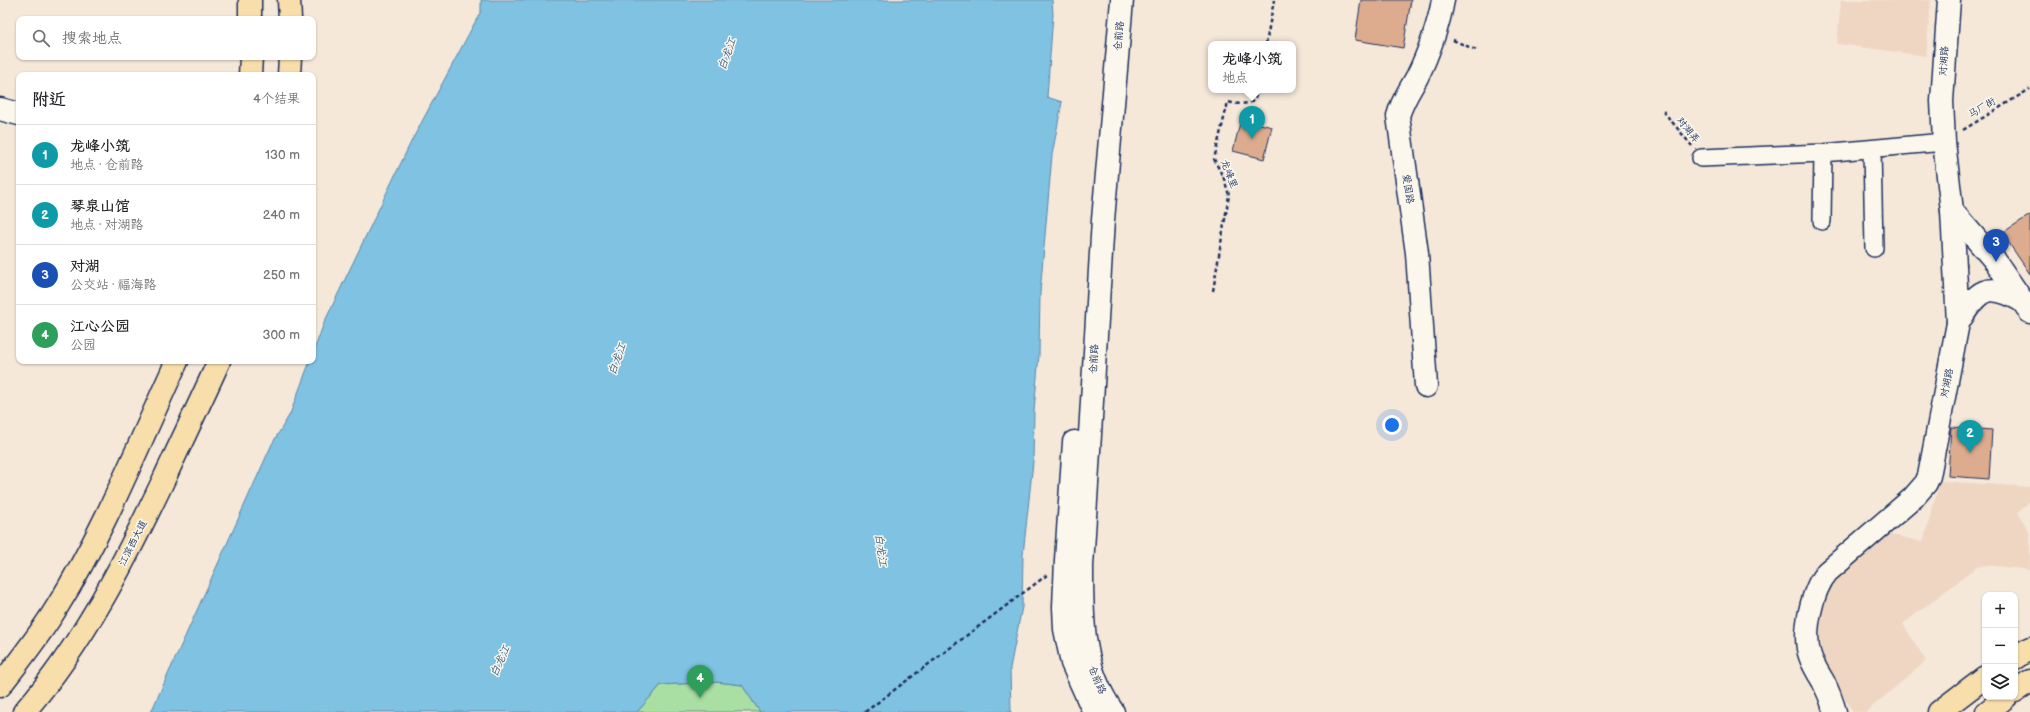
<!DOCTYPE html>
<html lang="zh">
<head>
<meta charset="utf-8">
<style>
  :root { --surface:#fff; --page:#f6f6f6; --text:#202124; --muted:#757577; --line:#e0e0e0; --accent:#111827 }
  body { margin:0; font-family:"Balsamiq Sans","LXGW WenKai TC",sans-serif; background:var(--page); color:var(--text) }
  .controls { position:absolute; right:12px; bottom:12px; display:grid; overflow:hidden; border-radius:8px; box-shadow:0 1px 3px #0004 }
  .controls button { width:36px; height:36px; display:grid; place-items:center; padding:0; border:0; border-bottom:1px solid var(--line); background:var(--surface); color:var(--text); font:20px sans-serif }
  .you { position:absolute; left:1392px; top:425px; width:14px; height:14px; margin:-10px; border:3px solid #fff; border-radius:50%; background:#1a73e8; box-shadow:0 0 0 6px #1a73e833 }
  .badge { display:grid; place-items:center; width:26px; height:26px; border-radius:50%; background:var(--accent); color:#fff; font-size:13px; font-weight:700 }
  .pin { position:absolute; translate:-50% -33px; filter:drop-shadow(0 1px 2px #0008) }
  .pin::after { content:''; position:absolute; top:21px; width:14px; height:12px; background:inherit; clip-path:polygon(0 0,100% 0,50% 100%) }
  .popup { position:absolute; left:1208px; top:41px; width:88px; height:52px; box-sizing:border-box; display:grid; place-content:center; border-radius:8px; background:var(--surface); filter:drop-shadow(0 1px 3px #0005); font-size:13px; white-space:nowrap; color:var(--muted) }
  .popup b { font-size:15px; color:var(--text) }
  .popup::after { content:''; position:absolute; left:50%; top:100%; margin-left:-8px; border:8px solid transparent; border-top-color:var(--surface) }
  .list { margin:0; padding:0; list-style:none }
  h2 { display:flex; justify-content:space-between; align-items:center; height:52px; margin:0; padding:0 16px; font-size:17px }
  h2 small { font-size:13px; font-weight:400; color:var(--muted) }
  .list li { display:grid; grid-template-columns:26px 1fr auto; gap:12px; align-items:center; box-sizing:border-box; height:60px; padding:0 16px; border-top:1px solid var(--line) }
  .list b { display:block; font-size:15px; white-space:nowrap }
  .list p { margin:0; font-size:13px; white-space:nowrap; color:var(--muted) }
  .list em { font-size:13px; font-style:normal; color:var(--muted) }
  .icon { flex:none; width:22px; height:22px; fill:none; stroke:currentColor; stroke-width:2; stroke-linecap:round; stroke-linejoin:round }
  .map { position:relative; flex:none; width:2030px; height:712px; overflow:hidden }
  .search { position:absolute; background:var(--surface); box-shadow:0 1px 3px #0004; left:16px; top:16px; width:300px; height:44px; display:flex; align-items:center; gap:10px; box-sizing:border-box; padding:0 14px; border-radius:8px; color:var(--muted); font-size:15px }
  .panel { position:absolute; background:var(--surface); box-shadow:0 1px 3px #0004; left:16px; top:72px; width:300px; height:292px; border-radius:8px }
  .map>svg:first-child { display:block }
  .built { fill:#eed6c3 }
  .green { fill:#a9dfa3; stroke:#628780 }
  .water { fill:#80c2e1; stroke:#5887ad }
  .building { fill:#ddac8f; stroke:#1b2f5e }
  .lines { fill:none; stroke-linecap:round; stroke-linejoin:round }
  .street-casing { stroke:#1b2f5e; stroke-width:20 }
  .secondary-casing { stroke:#1b2f5e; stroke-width:25 }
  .primary-casing { stroke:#1b2f5e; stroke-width:25 }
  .path { stroke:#1b2f5e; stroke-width:2.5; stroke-dasharray:4 3; stroke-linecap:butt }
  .street { stroke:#fbf7ec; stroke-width:17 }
  .secondary { stroke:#fbf7ec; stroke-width:22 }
  .primary { stroke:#f8deab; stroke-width:22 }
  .labels { text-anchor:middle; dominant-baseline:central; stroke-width:3; stroke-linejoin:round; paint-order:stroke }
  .street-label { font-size:10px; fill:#1b2f5e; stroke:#fbf7ec }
  .water-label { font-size:11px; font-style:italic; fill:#395b85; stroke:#fbf7ec }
</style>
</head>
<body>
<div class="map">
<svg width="2030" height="712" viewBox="0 0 2030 712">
  <rect width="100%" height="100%" fill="#f5e8d9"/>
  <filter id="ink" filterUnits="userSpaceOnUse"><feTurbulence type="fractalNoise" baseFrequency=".025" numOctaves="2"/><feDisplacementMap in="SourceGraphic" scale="8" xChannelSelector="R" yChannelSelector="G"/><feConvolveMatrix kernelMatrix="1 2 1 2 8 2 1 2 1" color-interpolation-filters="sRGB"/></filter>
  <g filter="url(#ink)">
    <g class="built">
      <polygon points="1841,0 1931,0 1926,56 1837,44"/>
      <polygon points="1940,481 2030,487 2030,501 2018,512 2030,534 2030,570 1986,565 1977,567 1903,624 1926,661 1866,712 1853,712 1824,661 1819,636 1823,606 1827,591 1834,578 1883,533 1923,542"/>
    </g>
    <polygon class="green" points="717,682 742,685 760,712 637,712 661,685"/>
    <polygon class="water" points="481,0 1052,0 1053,15 1047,97 1062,102 1052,155 1040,293 1039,355 1034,411 1033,462 1023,555 1022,607 1010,668 1011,712 760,712 742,685 717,682 661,685 637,712 151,712 272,444 290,414 310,361 313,361 313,353 324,323 411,142 481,11"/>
    <g class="building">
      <polygon points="1361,0 1411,0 1403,48 1355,40"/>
      <polygon points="1241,119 1272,127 1264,159 1233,151"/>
      <polygon points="2030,215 2030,274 2002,233"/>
      <polygon points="1951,427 1992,430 1989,479 1948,476"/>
    </g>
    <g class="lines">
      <g class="street-casing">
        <g id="street">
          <polyline points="1872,149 1874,248"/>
          <polyline points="1701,158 1823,153 1944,142"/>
          <polyline points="1822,221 1823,153"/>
        </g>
      </g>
      <g class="secondary-casing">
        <g id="secondary">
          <polyline points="0,109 19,114"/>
          <polyline points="1952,211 1996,262 2030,312"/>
          <path d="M1958,323C1978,290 1986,280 2024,302"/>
          <path d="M1426,386L1417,253L1398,116C1402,101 1410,90 1417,77C1428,55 1439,24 1443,0"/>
          <polyline points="1074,442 1066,560 1064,607 1065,629 1072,663 1094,712"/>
          <path d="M1113,712C1081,666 1082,619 1082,566L1103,220L1122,0"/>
          <path d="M1835,712C1832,701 1828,691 1823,681C1818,673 1813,665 1810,656C1802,633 1812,590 1827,572L1913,498L1926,483L1929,476L1958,323L1952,211L1944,142L1942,101L1949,0"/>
        </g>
      </g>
      <g class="primary-casing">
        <g id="primary">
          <polyline points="250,0 250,19"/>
          <polyline points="289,0 290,19"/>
          <polyline points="250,75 251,57"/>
          <polyline points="289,75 290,57"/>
          <polyline points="2015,658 2030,648"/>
          <path d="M0,686C20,660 40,635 57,607C105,530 139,443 177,361"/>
          <polyline points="2015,691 2030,681"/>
          <path d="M24,712C84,643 125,561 164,479C182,440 201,401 219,361"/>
          <polyline points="1939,712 1985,677"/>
          <polyline points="1987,712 2006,697"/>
        </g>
      </g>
      <g class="path">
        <polyline points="1453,40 1476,50"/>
        <polyline points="1266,44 1274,0"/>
        <polyline points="1663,111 1692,146"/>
        <polyline points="1963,130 2030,89"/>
        <path d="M1213,291L1229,195L1224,179L1214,159L1228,102C1237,104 1244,105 1254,101L1258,90"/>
        <polyline points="865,712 1047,575"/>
      </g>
      <use href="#street" class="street"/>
      <use href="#secondary" class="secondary"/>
      <use href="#primary" class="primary"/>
    </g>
  </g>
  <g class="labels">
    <g class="street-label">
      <text transform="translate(1119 36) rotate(-85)">仓前路</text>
      <text transform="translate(1944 61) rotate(-86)">对湖路</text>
      <text transform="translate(1982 108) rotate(-31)">马厂街</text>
      <text transform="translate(1688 130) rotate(51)">对湖弄</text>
      <text transform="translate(1229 174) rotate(69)">龙峰里</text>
      <text transform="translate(1408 189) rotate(82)">爱国路</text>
      <text transform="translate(1094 359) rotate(-87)">仓前路</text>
      <text transform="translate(1947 383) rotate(-79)">对湖路</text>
      <text transform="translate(133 543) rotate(-63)">江滨西大道</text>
      <text transform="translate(1097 680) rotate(67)">仓前路</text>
    </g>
    <g class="water-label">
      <text transform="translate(727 54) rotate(-70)">白龙江</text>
      <text transform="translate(617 359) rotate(-70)">白龙江</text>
      <text transform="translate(881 550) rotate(82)">白龙江</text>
      <text transform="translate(500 661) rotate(-66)">白龙江</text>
    </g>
  </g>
</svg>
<div class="controls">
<button>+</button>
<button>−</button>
<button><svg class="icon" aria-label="layers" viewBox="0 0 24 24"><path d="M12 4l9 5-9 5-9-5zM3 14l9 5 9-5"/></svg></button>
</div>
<div class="you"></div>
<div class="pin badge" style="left:1252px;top:139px;background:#0f9aa8">1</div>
<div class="popup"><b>龙峰小筑</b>地点</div>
<div class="pin badge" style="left:1970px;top:453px;background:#0f9aa8">2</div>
<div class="pin badge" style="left:1996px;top:262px;background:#1a4fb4">3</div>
<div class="pin badge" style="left:700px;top:698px;background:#2e9e5b">4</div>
<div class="search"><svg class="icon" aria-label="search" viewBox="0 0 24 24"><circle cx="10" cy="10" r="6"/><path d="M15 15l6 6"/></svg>搜索地点</div>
<section class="panel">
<h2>附近<small>4个结果</small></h2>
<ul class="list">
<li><span class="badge" style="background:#0f9aa8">1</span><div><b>龙峰小筑</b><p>地点 · 仓前路</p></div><em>130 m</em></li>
<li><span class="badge" style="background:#0f9aa8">2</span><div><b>琴泉山馆</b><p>地点 · 对湖路</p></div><em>240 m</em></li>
<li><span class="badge" style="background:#1a4fb4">3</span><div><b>对湖</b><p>公交站 · 福海路</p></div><em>250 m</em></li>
<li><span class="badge" style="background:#2e9e5b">4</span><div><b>江心公园</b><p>公园</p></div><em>300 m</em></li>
</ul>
</section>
</div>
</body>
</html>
